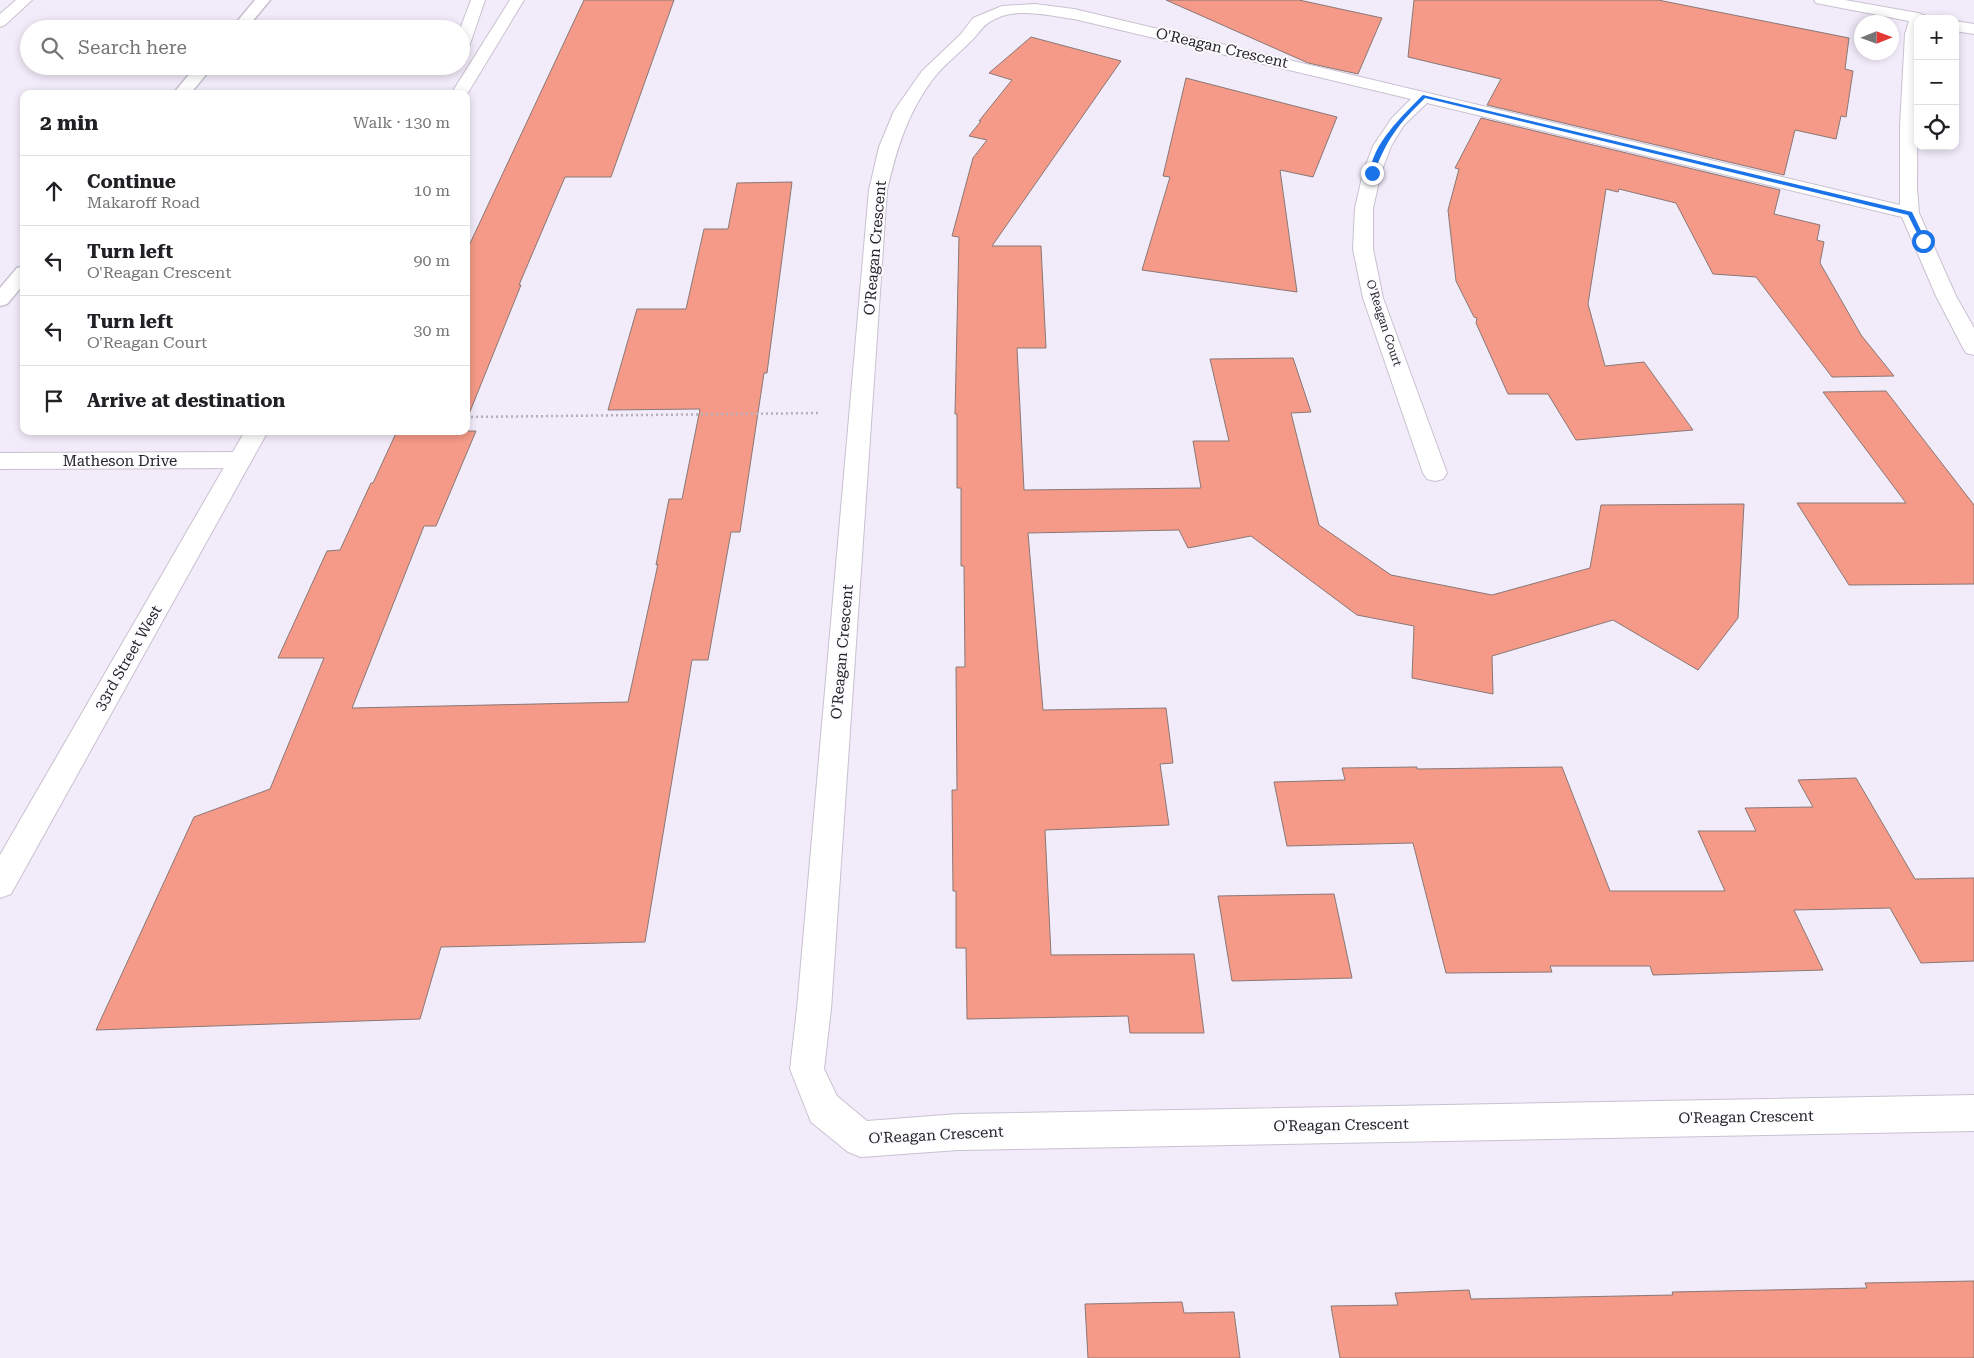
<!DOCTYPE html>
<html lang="en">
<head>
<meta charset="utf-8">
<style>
  :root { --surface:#fff; --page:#f2f2f2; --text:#202124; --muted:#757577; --line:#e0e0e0 }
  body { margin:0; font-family:"Roboto Serif",serif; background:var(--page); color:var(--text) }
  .controls { position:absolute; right:15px; top:15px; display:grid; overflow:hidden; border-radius:10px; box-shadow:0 2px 8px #0003 }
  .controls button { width:45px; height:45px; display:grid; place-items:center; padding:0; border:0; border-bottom:1px solid var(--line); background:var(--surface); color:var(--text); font:25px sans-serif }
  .compass { position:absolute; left:1854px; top:15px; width:45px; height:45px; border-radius:50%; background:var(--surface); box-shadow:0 2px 8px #0003; rotate:89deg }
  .stop { position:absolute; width:15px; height:15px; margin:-11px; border:4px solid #1a73e8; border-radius:50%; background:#fff }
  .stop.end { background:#1a73e8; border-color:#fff; box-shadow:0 1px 5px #0008 }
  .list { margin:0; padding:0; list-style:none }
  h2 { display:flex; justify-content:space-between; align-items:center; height:65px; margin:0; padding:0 20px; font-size:21px }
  h2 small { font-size:16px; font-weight:400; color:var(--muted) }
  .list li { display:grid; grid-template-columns:32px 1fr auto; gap:15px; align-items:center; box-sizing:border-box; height:70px; padding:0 20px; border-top:1px solid var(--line) }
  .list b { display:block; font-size:19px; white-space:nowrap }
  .list p { margin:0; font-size:16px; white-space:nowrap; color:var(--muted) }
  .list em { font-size:16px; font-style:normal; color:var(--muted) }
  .icon { flex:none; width:28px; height:28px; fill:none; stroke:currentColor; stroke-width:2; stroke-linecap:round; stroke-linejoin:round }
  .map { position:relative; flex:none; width:1974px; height:1358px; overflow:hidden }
  .search { position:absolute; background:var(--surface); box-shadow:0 2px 8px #0003; left:20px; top:20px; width:450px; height:55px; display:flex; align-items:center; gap:12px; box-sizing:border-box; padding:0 18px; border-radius:28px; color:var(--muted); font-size:19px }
  .panel { position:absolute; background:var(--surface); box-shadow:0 2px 8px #0003; left:20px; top:90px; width:450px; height:345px; border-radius:10px }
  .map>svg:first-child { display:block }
  .building { fill:#f59a88; stroke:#897875 }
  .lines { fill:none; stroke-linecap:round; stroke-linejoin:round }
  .service-casing { stroke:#c8c1d0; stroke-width:3 }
  .minor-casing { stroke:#c8c1d0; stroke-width:2 }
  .secondary-casing { stroke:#c8c1d0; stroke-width:2 }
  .path { stroke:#b4afba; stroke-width:2.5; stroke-dasharray:2 3; stroke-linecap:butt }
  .service { fill:#fff; fill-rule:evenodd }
  .minor { fill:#fff; fill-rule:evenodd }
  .secondary { fill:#fff; fill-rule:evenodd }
  .route { fill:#1a73e8 }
  .labels { text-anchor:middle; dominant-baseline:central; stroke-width:4; stroke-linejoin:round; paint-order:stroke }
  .far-street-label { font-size:12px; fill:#262429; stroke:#fcfbfe }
  .street-label { font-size:15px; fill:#262429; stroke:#fcfbfe }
</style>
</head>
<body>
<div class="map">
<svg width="1974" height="1358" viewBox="0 0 1974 1358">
  <rect width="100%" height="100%" fill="#f2ebfa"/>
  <g class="building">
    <polygon points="584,0 674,0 611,177 565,177 519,285 521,285 469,414 466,414 466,252"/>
    <polygon points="1166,0 1299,0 1382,18 1358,74 1308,63"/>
    <polygon points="1414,0 1658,0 1849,38 1845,69 1853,71 1846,117 1841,116 1836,139 1795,130 1784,175 1487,105 1501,79 1408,57"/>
    <polygon points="1031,37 1121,61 992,246 1041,246 1046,348 1017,348 1024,490 1201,488 1193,441 1229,441 1210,359 1293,358 1311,412 1291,413 1319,525 1391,575 1492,595 1590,568 1601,505 1744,504 1738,618 1698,670 1613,620 1492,656 1493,694 1412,678 1414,626 1357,615 1251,536 1188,548 1179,530 1028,533 1043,710 1166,708 1173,763 1160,764 1169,825 1045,830 1051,955 1194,954 1204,1033 1130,1033 1128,1016 967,1019 966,948 956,948 956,891 953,891 952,790 957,790 956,667 965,667 964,566 961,566 961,488 957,488 957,414 955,414 959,237 952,236 973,158 987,140 969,136 981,121 979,121 1012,80 989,73"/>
    <polygon points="1186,78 1337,117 1313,177 1280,170 1297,292 1142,270 1170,177 1163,176"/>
    <polygon points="1481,118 1780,190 1774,214 1820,225 1817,240 1824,242 1820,263 1861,335 1894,376 1832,377 1756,277 1713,274 1676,203 1619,189 1618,192 1606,189 1588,304 1605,366 1644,362 1693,430 1576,440 1548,394 1508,394 1476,323 1477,318 1474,317 1456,281 1448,210 1459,169 1455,168"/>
    <polygon points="792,182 767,373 764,373 740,532 731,532 708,660 692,660 645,942 441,947 420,1019 96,1030 194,817 270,789 324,658 278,658 327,551 340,550 371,483 373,483 397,431 476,431 436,526 424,526 352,708 628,702 658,564 656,565 669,499 682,499 700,409 608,410 637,309 686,309 704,229 728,229 737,183"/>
    <polygon points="1886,391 1974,505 1974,584 1849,585 1797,503 1906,503 1823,392"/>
    <polygon points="1417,767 1417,769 1562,767 1610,891 1725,891 1698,831 1756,831 1745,808 1813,807 1798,780 1856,778 1915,879 1974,878 1974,961 1921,963 1890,908 1794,910 1823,970 1653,975 1650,966 1550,966 1552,972 1446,973 1413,843 1287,846 1274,782 1345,780 1342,768"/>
    <polygon points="1334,894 1352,978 1232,981 1218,896"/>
    <polygon points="1974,1281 1974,1358 1340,1358 1331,1306 1398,1305 1395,1293 1469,1290 1471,1299 1673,1295 1672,1292 1867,1288 1865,1283"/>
    <polygon points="1182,1302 1184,1313 1234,1312 1240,1358 1088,1358 1085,1304"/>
  </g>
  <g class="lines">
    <g class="service-casing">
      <g id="service">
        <polygon points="255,0 270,0 246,29 231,29"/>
        <polygon points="196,66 213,66 190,94 173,94"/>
        <polygon points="24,266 24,284 7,304 0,306 0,288 17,268"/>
      </g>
    </g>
    <g class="minor-casing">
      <g id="minor">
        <polygon points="16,0 32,0 5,25 0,27 0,14"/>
        <path d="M1814,0H1845L1918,13L1926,16L1928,19H1918L1917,188L1919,213L1956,296L1974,328V355L1966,353L1963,348L1936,296L1902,217L1427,103L1404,125L1391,146L1381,173L1373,208V249L1383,298L1447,473L1443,479L1435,481L1427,479L1423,473L1363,298L1353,249L1355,208L1363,173L1373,146L1392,118L1411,99L1074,19C1052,16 1024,9 1002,16C979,25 984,30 968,44C957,55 943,66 933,79C907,114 897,148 887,190L831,1009L824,1069L837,1096L867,1121L958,1114L1974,1095V1131L958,1150L861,1157L848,1152L811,1122L790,1069L797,1009L869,190L879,147L894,111L922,71L961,34L973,18L1002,6L1035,4L1074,9L1900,205V126L1905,34L1909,21L1821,4L1816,3Z"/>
        <polygon points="1955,21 1974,24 1974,34 1955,31"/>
        <polygon points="240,452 248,454 252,460 248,466 240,468 0,469 0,453"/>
      </g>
    </g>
    <g class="secondary-casing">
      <g id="secondary">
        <polygon points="471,0 485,0 469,47 467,50 461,52 460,29"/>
        <polygon points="510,0 524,0 466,96 466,94 451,94"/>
        <polygon points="245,431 268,431 11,894 0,898 0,855"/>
      </g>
    </g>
    <polyline class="path" points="466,417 821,413"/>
    <use href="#service" class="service"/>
    <use href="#minor" class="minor"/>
    <use href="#secondary" class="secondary"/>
  </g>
  <path class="route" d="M1423,95L1912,212L1926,241L1923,243L1921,241L1908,215L1425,98C1398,125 1388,137 1374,173L1370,174C1371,145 1403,115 1423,95Z"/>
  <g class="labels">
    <g class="far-street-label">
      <text transform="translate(1384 323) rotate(72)">O'Reagan Court</text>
    </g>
    <g class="street-label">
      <text transform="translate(1222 48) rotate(13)">O'Reagan Crescent</text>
      <text transform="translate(875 248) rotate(-85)">O'Reagan Crescent</text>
      <text x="120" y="461">Matheson Drive</text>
      <text transform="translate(842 652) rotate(-85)">O'Reagan Crescent</text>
      <text transform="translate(128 658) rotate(-60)">33rd Street West</text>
      <text transform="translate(1746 1117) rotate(-1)">O'Reagan Crescent</text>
      <text transform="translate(1341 1125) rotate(-1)">O'Reagan Crescent</text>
      <text transform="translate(936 1135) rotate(-3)">O'Reagan Crescent</text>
    </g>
  </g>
</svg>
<div class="controls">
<button>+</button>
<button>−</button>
<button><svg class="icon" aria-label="locate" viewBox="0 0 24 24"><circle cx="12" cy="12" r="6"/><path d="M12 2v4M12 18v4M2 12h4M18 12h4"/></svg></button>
</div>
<svg class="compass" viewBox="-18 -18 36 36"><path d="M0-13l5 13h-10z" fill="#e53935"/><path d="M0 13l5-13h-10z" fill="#757577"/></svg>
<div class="stop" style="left:1923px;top:241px"></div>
<div class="stop end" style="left:1372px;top:173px"></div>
<div class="search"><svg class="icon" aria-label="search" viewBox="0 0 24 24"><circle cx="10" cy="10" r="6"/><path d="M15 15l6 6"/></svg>Search here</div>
<section class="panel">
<h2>2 min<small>Walk · 130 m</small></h2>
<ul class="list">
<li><svg class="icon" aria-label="ahead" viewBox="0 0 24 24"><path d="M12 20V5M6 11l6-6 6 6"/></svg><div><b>Continue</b><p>Makaroff Road</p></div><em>10 m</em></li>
<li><svg class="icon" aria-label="left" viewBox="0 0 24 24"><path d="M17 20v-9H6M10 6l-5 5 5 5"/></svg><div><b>Turn left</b><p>O'Reagan Crescent</p></div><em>90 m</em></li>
<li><svg class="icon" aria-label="left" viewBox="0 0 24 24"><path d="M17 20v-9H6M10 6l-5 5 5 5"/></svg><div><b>Turn left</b><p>O'Reagan Court</p></div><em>30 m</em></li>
<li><svg class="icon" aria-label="arrive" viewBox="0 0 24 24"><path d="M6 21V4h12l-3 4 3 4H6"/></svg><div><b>Arrive at destination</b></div></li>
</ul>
</section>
</div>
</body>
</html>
